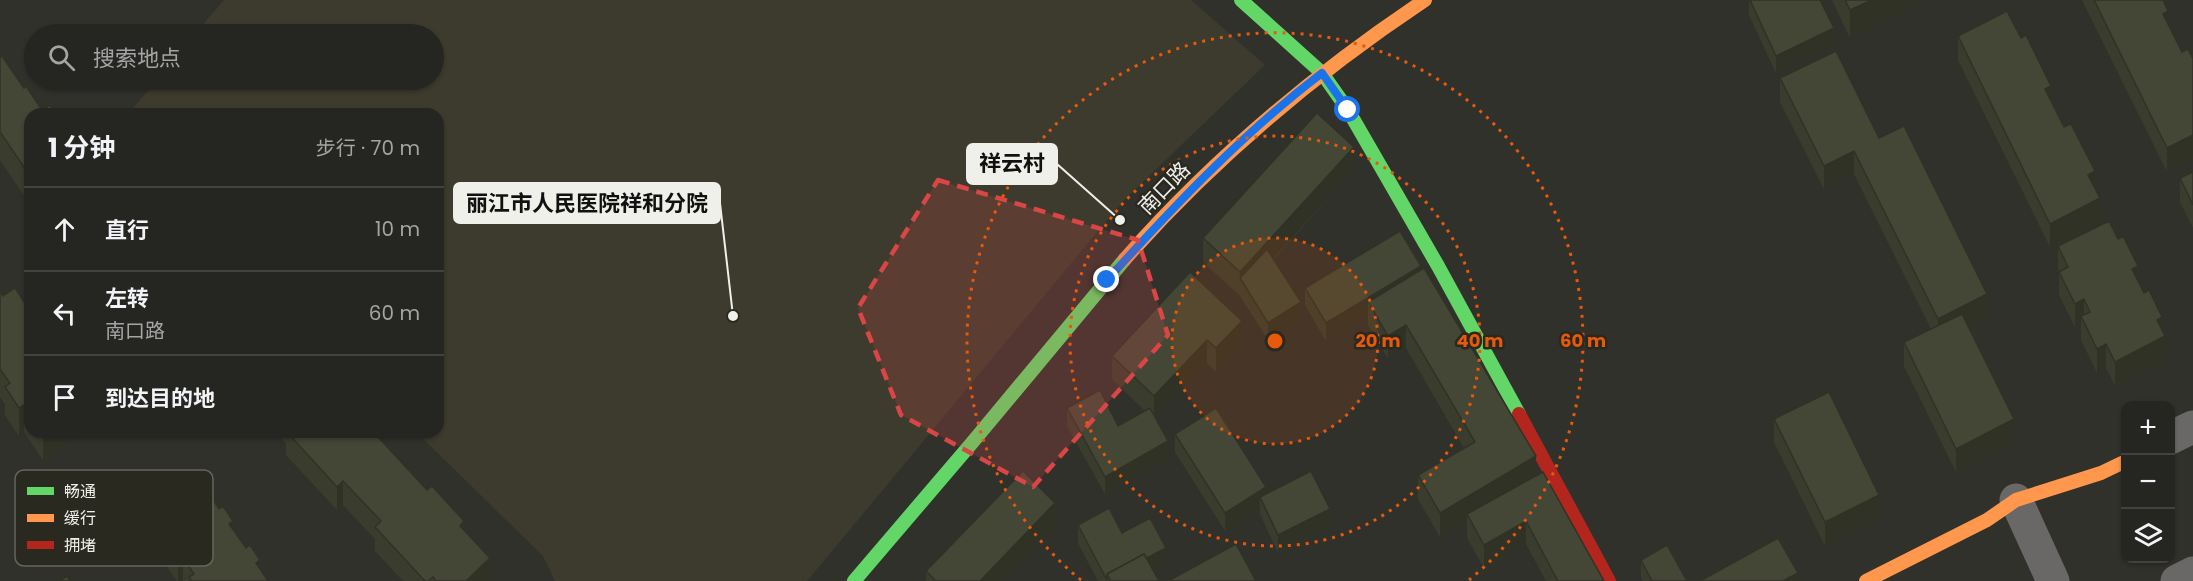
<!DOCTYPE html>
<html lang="zh">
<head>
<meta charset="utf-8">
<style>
  :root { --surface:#252521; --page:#31312e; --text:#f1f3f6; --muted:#a3a5a5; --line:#42423f }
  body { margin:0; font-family:Poppins,"Noto Sans SC",sans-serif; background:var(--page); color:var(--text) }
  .controls { position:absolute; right:18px; bottom:18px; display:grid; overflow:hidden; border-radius:12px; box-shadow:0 2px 4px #0004 }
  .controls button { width:54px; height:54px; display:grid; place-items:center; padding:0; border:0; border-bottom:2px solid var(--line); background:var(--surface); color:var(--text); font:30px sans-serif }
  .stop { position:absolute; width:18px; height:18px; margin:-14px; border:4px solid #1a73e8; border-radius:50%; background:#fff }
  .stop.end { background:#1a73e8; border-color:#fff; box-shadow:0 2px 6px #0008 }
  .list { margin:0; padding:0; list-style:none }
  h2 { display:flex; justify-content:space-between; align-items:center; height:78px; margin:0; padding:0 24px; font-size:26px }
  h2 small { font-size:20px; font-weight:400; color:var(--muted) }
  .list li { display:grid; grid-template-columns:39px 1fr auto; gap:18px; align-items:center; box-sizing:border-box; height:84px; padding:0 24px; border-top:2px solid var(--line) }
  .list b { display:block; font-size:22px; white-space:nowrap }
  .list p { margin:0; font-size:20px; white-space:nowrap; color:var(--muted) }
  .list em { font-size:20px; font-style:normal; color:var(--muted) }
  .icon { flex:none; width:33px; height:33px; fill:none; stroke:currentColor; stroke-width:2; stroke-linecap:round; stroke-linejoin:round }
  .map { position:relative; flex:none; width:2193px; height:581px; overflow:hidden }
  .search { position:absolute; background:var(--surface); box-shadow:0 2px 4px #0004; left:24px; top:24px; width:420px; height:66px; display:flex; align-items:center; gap:15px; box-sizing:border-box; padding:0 21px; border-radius:33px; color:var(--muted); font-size:22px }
  .panel { position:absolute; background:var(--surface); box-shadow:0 2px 4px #0004; left:24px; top:108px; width:420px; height:330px; border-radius:18px }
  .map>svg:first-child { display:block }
  .built { fill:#3c3b2d }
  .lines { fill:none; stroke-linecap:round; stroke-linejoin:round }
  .street { stroke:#696867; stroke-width:33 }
  .fast { stroke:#63d668; stroke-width:14 }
  .slow { stroke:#ff974d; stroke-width:14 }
  .jam { stroke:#b3261e; stroke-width:14 }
  .wall { fill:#3a3d2e }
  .shaded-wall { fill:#303226 }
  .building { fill:#444736; stroke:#303226; stroke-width:1.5 }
  .route { stroke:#1a73e8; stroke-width:8 }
  .marked { fill:#da4645; fill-opacity:0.2; stroke:#da4645; stroke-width:4.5; stroke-dasharray:12 8; stroke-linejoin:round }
  .ring { fill:none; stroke:#e8590c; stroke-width:3; stroke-dasharray:3 6 }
  .labels { text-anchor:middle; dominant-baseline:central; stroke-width:5; stroke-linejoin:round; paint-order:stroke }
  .street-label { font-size:21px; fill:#f0f0ea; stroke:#2a2920 }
  .key { fill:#2a2920; stroke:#65655d; stroke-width:1.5 }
  .key-label { font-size:16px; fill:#f0f0ea }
  .centre { fill:#e8590c; stroke:#2a2920; stroke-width:3 }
  .ring-label { font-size:18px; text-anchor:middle; font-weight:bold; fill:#e8590c; stroke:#2a2920; stroke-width:5; stroke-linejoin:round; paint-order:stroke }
  .leader { fill:none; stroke:#f0f0ea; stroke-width:2 }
  .callout-dot { fill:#f0f0ea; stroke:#2a2920; stroke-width:2 }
  .callout { fill:#f0f0ea; stroke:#f0f0ea; stroke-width:2 }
  .callout-label { font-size:22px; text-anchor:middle; font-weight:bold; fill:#111 }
</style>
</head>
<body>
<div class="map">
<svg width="2193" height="581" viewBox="0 0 2193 581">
  <rect width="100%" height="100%" fill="#31312c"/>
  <polygon class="built" points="224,0 1191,0 1265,65 1124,200 807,581 555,581 543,556 416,432 438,432 438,114 128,114 157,80 434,80 434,34 195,34"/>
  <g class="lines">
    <g class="street">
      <polyline points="2170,438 2193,427"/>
      <polyline points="2016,500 2053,581"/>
      <polyline points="2177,581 2193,573"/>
    </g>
    <g class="fast">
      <polyline points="1241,0 1322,73 1348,110 1438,266 1519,414"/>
      <polyline points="854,581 971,444 1125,259"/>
    </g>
    <g class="slow">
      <path d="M1125,259C1213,159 1314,74 1425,0"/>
      <polyline points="1866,581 1987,520 2016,500 2101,473 2126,461"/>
    </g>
    <polyline class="jam" points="1519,414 1609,581"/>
  </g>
  <g class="wall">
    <polygon points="1749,0 1820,0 1834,46 1776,73 1749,15"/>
    <polygon points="1832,0 1930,0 1850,38"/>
    <polygon points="2082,0 2163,0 2168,26 2182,52 2193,59 2193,159 2167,172"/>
    <polygon points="1958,36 2051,101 2095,189 2100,222 2050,247 1958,60"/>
    <polygon points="0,57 42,110 30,114 30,204 0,160"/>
    <polygon points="1780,78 1879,138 1987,318 1969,327 2014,443 1956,472 1904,366 1904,342 1931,329 1854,174 1824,189 1780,102"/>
    <polygon points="1354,170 1274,259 1301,320 1268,340 1240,296 1203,262 1203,238"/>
    <polygon points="2193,172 2193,228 2180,202 2180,178"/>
    <polygon points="2058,246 2138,280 2162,330 2165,360 2115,386 2106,368 2097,373 2081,340 2081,324 2075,327 2059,295 2059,273 2058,270"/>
    <polygon points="1421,270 1536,476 1604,581 1546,581 1526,544 1484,568 1467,538 1467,521 1440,537 1418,499 1418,475 1464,448 1406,348 1388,359 1368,325 1368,315 1326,341 1305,305 1305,288"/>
    <polygon points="1190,272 1242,344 1216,372 1207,363 1156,418 1168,459 1105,494 1067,426 1067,408 1118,426 1145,411 1112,379 1112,356"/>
    <polygon points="0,291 3,296 30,311 30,432 84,432 43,460 24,432 19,436 5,415 5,404 0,397"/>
    <polygon points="1774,419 1879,519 1825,546 1774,442"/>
    <polygon points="280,432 385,432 385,444 464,530 490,581 403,581 375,551 375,539 343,505 337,510 286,455 286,443 280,437"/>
    <polygon points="1175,434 1266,493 1330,527 1278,553 1260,514 1260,509 1225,531 1175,452"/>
    <polygon points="155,516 233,529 268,581 177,581 164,562 164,553 155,540"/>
    <polygon points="1078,525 1122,533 1166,565 1154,572 1159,581 1098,581 1078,543"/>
    <polygon points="1055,527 1003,581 926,581 926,571"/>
    <polygon points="1641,560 1687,581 1643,581 1641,577"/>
  </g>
  <g class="shaded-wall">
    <polygon points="1872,0 1930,0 1850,38 1850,10"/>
    <polygon points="2168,11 2168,34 2163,14"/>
    <polygon points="1834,28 1834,46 1776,73 1776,56"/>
    <polygon points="2051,86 2051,110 2045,89"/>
    <polygon points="2193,135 2193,159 2167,172 2167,148"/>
    <polygon points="1354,147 1354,170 1246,288 1240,278 1240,272"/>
    <polygon points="1854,151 1854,174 1824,189 1824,166"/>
    <polygon points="2095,171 2095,195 2088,175"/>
    <polygon points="2100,198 2100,222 2050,247 2050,224"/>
    <polygon points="1421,266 1421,284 1368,302 1368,315 1326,341 1326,323"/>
    <polygon points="2138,266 2138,290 2132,269"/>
    <polygon points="1987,294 1987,318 1938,343 1938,319"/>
    <polygon points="2084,299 2084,322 2081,316 2081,324 2075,327 2075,304"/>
    <polygon points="1301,302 1301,320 1268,340 1268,323"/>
    <polygon points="2162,317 2162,338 2165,336 2165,360 2115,386 2115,362 2157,320"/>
    <polygon points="1242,321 1242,344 1216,372 1216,348"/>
    <polygon points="1406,325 1406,348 1388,359 1388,336"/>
    <polygon points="1207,340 1207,363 1154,420 1154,396"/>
    <polygon points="2106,344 2106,368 2097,373 2097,349"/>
    <polygon points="24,405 24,432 19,436 19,408"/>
    <polygon points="2014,419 2014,443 1956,472 1956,449"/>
    <polygon points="43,432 84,432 43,460"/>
    <polygon points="385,432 385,455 379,438"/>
    <polygon points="1168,441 1168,459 1105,494 1105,477"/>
    <polygon points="1536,456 1536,480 1467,514 1467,521 1440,537 1440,513"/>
    <polygon points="343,481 343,505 337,510 337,487"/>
    <polygon points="1266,487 1266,505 1260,497 1260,509 1225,531 1225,513"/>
    <polygon points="1879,495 1879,519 1825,546 1825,522"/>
    <polygon points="1055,503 1055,527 1003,581 980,581"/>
    <polygon points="1330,509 1330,527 1278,553 1278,535"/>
    <polygon points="464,521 464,545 460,526"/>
    <polygon points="1526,521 1526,544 1484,568 1484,545"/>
    <polygon points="1166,548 1166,565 1137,581 1110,578"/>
    <polygon points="183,557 183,581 178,581 178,560"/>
    <polygon points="490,558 490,581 466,581"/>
    <polygon points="1798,573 1798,581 1783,581"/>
  </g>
  <g class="building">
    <polygon points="1750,0 1820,0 1834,28 1776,56"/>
    <polygon points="1845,0 1872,0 1850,10"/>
    <polygon points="2094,0 2163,0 2168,11 2163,14 2182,52 2188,49 2193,59 2193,135 2167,148"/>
    <polygon points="2007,11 2021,38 2026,35 2051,86 2045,89 2064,127 2071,124 2095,171 2088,175 2100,198 2050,224 1958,36"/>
    <polygon points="1836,51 1879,138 1904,126 1987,294 1938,319 1854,151 1824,166 1780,78"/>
    <polygon points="2,56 24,88 26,86 42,110 50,105 56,114 30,114 30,176 0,132 0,57"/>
    <polygon points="1317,113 1354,147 1240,272 1203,238"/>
    <polygon points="2193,172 2193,205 2180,178"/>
    <polygon points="2109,221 2118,239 2123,236 2138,266 2132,269 2144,293 2149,290 2162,317 2157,320 2165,336 2115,362 2106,344 2097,349 2081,316 2090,312 2084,299 2075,304 2059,272 2068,267 2058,246"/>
    <polygon points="1400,231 1421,266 1326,323 1305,288"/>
    <polygon points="1267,249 1301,302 1268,323 1240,278"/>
    <polygon points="1424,268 1536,456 1440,513 1418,475 1475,442 1406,325 1388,336 1368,302"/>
    <polygon points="1190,272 1242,321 1216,348 1207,340 1154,396 1112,356"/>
    <polygon points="15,288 30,311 30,413 24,405 19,408 5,387 10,383 0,369 0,291 3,296"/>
    <polygon points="1962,314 2014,419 1956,449 1904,342"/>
    <polygon points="1100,390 1118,426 1150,408 1168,441 1105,477 1067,408"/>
    <polygon points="1829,392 1879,495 1825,522 1774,419"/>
    <polygon points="1216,408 1266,487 1225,513 1175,434"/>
    <polygon points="287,432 384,432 379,438 427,490 432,486 464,521 460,526 490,558 466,581 436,581 433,577 428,581 425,581 375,527 381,521 343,481 337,487"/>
    <polygon points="1023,471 1055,503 980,581 936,581 926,571"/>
    <polygon points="1311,471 1330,509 1278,535 1260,497"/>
    <polygon points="1543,472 1604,581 1558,581 1526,521 1484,545 1467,514"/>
    <polygon points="203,484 219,509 223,506 233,521 229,524 246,548 250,545 260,560 256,563 268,581 192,581 189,577 194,574 183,557 178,560 164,538 168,536 155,516"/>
    <polygon points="1109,508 1122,533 1150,518 1166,548 1147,558 1144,554 1107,574 1107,580 1078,525"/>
    <polygon points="1778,538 1798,573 1783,581 1700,581"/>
    <polygon points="1236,544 1256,581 1168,581"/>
    <polygon points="1667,545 1687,581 1652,581 1641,560"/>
    <polygon points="1144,554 1159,581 1111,581 1107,574"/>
    <polygon points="67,576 70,581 60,581"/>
  </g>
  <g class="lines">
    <path class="route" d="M1107,280C1174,206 1242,134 1322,73L1348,110"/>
  </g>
  <path class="marked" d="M938,180L1138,240L1168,335L1033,487L901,415L858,308Z"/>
  <circle cx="1275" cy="341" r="103" fill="#e8590c" fill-opacity=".12"/>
  <g class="ring">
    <circle cx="1275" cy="341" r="103"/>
    <circle cx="1275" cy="341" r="205"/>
    <path d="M1081 580A308 308 0 1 1 1469 580"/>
  </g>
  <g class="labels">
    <g class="street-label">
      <text transform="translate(1164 188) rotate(-46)">南口路</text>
    </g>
  </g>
  <rect x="15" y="470" width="198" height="96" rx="9" class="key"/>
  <rect x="27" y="487" width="27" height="8" fill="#63d668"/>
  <rect x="27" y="514" width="27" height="8" fill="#ff974d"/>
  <rect x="27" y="541" width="27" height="8" fill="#b3261e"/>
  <g class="key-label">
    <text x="64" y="497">畅通</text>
    <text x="64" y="524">缓行</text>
    <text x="64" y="551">拥堵</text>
  </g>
  <circle cx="1275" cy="341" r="9" class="centre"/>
  <g class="ring-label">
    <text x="1378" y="347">20 m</text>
    <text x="1480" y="347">40 m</text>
    <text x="1583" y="347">60 m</text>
  </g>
  <path class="leader" d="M1120 220L1057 164M733 316L720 203"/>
  <g class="callout-dot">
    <circle cx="1120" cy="220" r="6"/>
    <circle cx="733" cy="316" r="6"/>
  </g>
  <g class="callout">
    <rect x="967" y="144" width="90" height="40" rx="6"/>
    <rect x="454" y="183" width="266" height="40" rx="6"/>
  </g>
  <g class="callout-label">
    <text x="1012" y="171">祥云村</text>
    <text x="587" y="211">丽江市人民医院祥和分院</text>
  </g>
</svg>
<div class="controls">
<button>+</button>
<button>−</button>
<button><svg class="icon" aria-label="layers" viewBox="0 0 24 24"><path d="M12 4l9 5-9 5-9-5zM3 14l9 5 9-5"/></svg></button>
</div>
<div class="stop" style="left:1348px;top:110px"></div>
<div class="stop end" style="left:1107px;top:280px"></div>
<div class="search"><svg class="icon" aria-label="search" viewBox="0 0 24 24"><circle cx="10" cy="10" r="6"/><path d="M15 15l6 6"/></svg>搜索地点</div>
<section class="panel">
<h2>1 分钟<small>步行 · 70 m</small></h2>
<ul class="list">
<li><svg class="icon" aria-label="ahead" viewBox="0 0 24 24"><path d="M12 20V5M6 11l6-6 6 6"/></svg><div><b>直行</b></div><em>10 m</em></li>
<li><svg class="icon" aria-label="left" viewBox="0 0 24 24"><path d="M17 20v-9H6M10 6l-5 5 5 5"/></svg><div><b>左转</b><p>南口路</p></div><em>60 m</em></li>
<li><svg class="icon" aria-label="arrive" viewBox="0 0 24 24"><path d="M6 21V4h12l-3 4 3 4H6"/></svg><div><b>到达目的地</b></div></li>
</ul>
</section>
</div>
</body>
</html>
